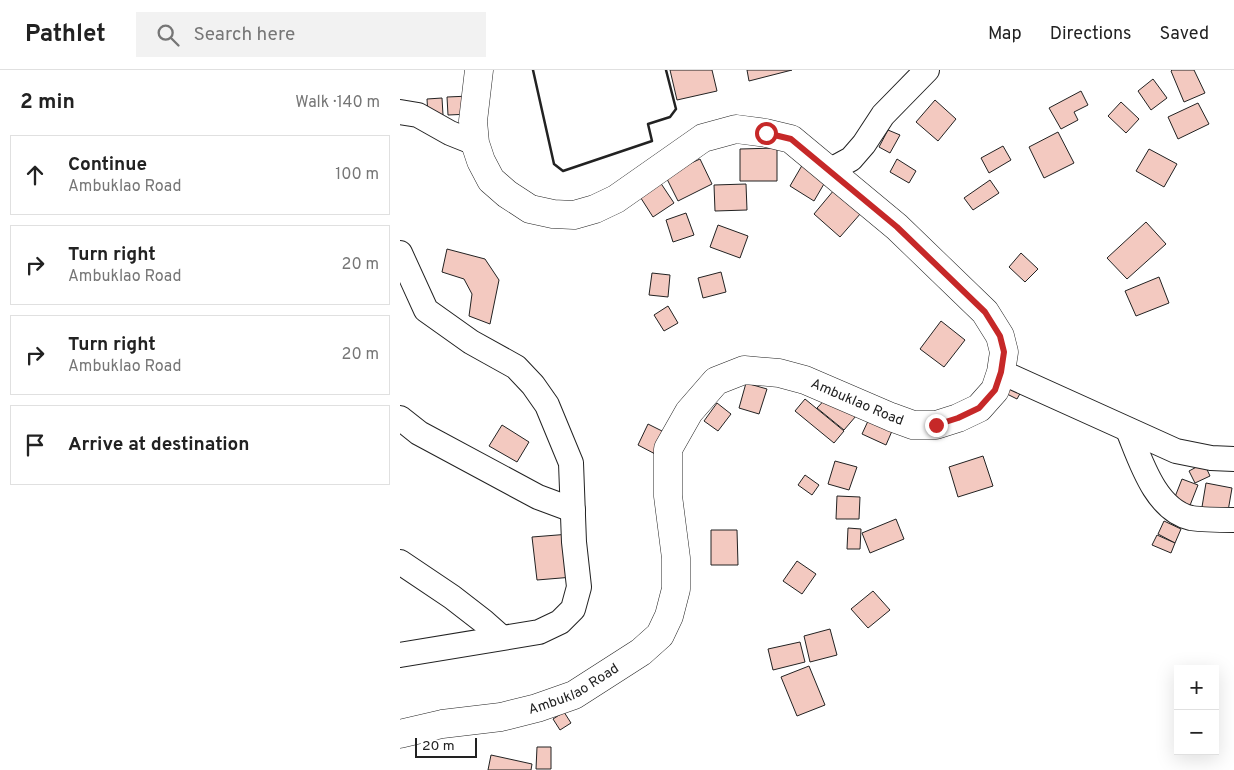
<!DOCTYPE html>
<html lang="en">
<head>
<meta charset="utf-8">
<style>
  :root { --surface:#fff; --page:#f2f2f2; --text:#222; --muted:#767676; --line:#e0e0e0 }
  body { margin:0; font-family:Overpass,sans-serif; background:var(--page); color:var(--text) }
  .controls { position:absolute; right:15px; bottom:15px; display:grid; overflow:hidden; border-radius:0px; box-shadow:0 5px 20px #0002 }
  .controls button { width:45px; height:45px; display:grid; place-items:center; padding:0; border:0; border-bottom:1px solid var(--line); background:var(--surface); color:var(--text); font:25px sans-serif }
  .scale { position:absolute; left:15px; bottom:12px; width:62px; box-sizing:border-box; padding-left:5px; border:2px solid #222; border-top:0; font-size:14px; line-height:18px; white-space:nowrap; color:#222; -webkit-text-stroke:4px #fff; paint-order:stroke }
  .stop { position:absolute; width:15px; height:15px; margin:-11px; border:4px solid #c62828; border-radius:50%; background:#fff }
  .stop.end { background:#c62828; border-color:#fff; box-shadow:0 1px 5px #0008 }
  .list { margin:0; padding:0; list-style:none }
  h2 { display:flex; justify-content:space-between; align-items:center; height:65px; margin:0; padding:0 20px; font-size:21px }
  h2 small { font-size:16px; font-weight:400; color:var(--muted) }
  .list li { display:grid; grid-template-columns:32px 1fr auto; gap:15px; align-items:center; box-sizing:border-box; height:80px; margin:0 10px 10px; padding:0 10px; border:1px solid var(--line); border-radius:0px }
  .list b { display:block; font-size:19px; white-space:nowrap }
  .list p { margin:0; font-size:16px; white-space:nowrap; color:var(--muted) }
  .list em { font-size:16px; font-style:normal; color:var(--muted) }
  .icon { flex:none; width:28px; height:28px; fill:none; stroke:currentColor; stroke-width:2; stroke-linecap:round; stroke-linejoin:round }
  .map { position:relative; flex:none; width:834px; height:700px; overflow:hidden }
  header { display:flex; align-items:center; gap:30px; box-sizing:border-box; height:70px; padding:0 25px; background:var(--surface); border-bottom:1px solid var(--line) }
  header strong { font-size:24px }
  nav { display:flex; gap:28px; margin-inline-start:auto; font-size:18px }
  .search { width:350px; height:45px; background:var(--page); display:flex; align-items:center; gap:12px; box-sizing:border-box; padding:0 18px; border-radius:0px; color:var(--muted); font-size:19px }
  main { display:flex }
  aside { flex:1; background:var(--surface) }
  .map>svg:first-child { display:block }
  .building { fill:#f3c9c0; stroke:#222 }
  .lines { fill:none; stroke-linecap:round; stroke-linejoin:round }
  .minor-casing { stroke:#222; stroke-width:26 }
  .major-casing { stroke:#222; stroke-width:29 }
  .minor { stroke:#fff; stroke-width:24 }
  .major { stroke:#fff; stroke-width:28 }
  .wall { stroke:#222; stroke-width:2.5 }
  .route { stroke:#c62828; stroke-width:6 }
  .labels { text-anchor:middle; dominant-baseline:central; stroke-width:4; stroke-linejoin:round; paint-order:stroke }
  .street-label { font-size:14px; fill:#222; stroke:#fff }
</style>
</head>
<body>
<header>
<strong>Pathlet</strong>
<div class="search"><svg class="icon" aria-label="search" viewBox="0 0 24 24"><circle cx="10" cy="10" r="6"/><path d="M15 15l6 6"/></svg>Search here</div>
<nav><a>Map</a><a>Directions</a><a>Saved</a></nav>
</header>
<main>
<aside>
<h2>2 min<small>Walk · 140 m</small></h2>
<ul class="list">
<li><svg class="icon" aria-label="ahead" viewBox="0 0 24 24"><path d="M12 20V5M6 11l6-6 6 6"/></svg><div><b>Continue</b><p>Ambuklao Road</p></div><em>100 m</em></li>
<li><svg class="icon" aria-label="right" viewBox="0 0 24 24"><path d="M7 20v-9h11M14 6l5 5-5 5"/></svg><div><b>Turn right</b><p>Ambuklao Road</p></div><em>20 m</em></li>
<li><svg class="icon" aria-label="right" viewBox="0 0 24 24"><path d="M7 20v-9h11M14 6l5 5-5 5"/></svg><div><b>Turn right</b><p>Ambuklao Road</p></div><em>20 m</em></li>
<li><svg class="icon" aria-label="arrive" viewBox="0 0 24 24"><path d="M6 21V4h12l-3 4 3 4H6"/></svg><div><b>Arrive at destination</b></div></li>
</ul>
</aside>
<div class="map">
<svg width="834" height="700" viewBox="0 0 834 700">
  <rect width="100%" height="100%" fill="#fff"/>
  <g class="building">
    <polygon points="270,0 312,0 317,21 277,30"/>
    <polygon points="347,0 392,0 349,11"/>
    <polygon points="772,0 794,0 805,23 784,32 771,1"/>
    <polygon points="753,9 767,28 751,40 738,21"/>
    <polygon points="681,21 688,35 674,42 678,50 661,59 649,38"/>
    <polygon points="70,26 71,44 48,45 47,27"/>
    <polygon points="42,28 43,45 28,46 27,29"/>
    <polygon points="535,30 556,49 538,71 516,52"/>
    <polygon points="721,32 739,49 726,63 708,46"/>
    <polygon points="798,33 809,54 778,69 768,47"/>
    <polygon points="488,60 500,65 490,83 479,77"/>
    <polygon points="658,62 674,93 644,108 629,77"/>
    <polygon points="603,76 611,90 589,103 581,88"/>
    <polygon points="377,78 377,111 340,111 340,79"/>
    <polygon points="749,79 777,94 764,117 736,101"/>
    <polygon points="300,89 312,114 278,131 265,105"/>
    <polygon points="497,89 516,101 509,113 490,102"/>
    <polygon points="404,92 428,107 414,131 390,116"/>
    <polygon points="258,109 274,133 253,147 237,122"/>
    <polygon points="590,110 599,123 573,140 564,128"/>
    <polygon points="346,114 347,140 315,141 314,115"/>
    <polygon points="434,120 461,143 440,167 414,144"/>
    <polygon points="286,143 294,165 273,172 266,150"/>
    <polygon points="746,152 766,174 727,209 707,188"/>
    <polygon points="318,155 348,166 340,188 310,177"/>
    <polygon points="47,179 85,189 99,210 90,254 69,246 72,224 64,209 42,202"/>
    <polygon points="621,183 638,199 625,212 609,197"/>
    <polygon points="321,202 326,222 303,228 298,208"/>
    <polygon points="252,203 270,205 268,227 249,225"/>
    <polygon points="759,207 769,233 736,246 725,221"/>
    <polygon points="268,236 278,253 264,261 254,245"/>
    <polygon points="541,251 565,270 544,297 520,279"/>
    <polygon points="346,313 367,319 359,344 339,338"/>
    <polygon points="611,314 622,320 617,329 605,323"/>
    <polygon points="430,324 456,346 444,360 417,338"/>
    <polygon points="405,329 444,361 434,373 395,341"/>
    <polygon points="317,333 331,344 318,361 304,351"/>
    <polygon points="468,351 492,361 486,375 462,364"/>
    <polygon points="248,354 270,365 259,386 238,375"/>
    <polygon points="102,355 129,372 117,392 89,376"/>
    <polygon points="583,386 593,416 558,427 549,397"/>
    <polygon points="435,391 457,397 449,420 428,414"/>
    <polygon points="804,393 810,406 795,413 789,401"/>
    <polygon points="405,405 419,415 412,425 398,415"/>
    <polygon points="782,409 798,415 787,443 771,437"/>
    <polygon points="806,413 832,418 827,447 801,443"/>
    <polygon points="437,426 460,427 459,449 436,449"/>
    <polygon points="496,449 504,469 470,483 462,463"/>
    <polygon points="764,451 781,459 775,473 758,464"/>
    <polygon points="448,458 461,459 460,479 447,479"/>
    <polygon points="311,460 337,460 338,495 311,495"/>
    <polygon points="170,464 173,507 137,510 132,467"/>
    <polygon points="757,465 775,473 771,483 752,475"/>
    <polygon points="397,491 416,504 402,524 383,511"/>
    <polygon points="473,521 490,540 468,558 451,539"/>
    <polygon points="430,559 437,585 410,592 404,566"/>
    <polygon points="400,572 405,592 373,600 368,579"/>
    <polygon points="409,596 425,635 397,646 381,607"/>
    <polygon points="164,642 171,653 160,660 153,649"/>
    <polygon points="137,677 151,677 151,699 136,699"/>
    <polygon points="91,685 132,694 131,700 88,700"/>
  </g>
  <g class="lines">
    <g class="minor-casing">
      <g id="minor">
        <polyline points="0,42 18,45 50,63 75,73"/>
        <polyline points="429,101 451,89 464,74 483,45 527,0"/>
        <polyline points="0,183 26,240 71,272 116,297 133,315 147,335 171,393 174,472 179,517 173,539 160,552 139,562 0,585"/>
        <polyline points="601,302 776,381 811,388 834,389"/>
        <polyline points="0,348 19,363 138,427 173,440"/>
        <path d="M728,360C740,389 755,440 791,448C805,450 820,450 834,450"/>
        <polyline points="0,492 52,527 83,551 101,567"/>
      </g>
    </g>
    <g class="major-casing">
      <g id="major">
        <path id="s1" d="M0,664L42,654L101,647L137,638L174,625L241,582L260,565L269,546L276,519V488L268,426V379L289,342L316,311L344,300L379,303L405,310L491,347L513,355H536L558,348L579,338L595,320L601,302L604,282L600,266L585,242L497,157L391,69L366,63L336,59L303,68L216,129L195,139L174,145L153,144L130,139L107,124L91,110L81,91L75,73L73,51L79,0"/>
      </g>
    </g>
    <use href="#minor" class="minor"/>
    <use href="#major" class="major"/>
    <polyline class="wall" points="133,0 154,94 163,101 252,71 248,54 270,47 276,39 266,0"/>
  </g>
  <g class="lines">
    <polyline class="route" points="366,63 391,69 497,157 585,242 600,266 604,282 601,302 595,320 579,338 558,348 536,355"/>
  </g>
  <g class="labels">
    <g class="street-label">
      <text stroke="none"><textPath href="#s1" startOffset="706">Ambuklao Road</textPath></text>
      <text stroke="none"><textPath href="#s1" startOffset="181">Ambuklao Road</textPath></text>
    </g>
  </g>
</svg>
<div class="controls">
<button>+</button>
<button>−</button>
</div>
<div class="scale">20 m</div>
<div class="stop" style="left:366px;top:63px"></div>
<div class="stop end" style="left:536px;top:355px"></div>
</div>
</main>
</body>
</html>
